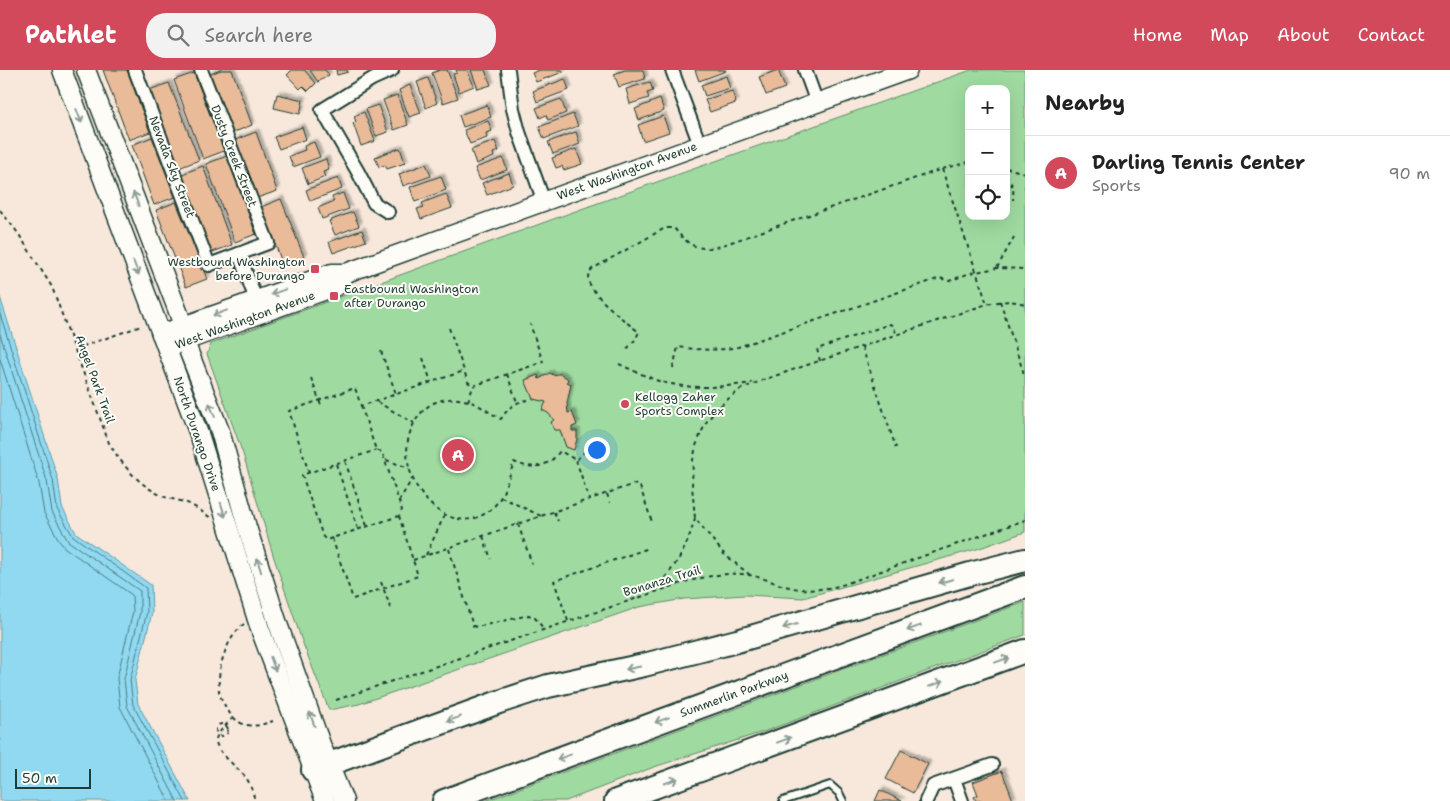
<!DOCTYPE html>
<html lang="en">
<head>
<meta charset="utf-8">
<style>
  :root { --surface:#fff; --page:#f2f2f2; --text:#222; --muted:#767676; --line:#e0e0e0; --accent:#d1495b }
  body { margin:0; font-family:"Shantell Sans",sans-serif; background:var(--page); color:var(--text) }
  .controls { position:absolute; right:15px; top:15px; display:grid; overflow:hidden; border-radius:10px; box-shadow:0 5px 20px #0002 }
  .controls button { width:45px; height:45px; display:grid; place-items:center; padding:0; border:0; border-bottom:1px solid var(--line); background:var(--surface); color:var(--text); font:25px sans-serif }
  .scale { position:absolute; left:15px; bottom:12px; width:76px; box-sizing:border-box; padding-left:5px; border:2px solid #1f3d34; border-top:0; font-size:14px; line-height:18px; white-space:nowrap; color:#1f3d34; -webkit-text-stroke:4px #fdfcf7; paint-order:stroke }
  .you { position:absolute; left:596px; top:379px; width:18px; height:18px; margin:-12px; border:4px solid #fff; border-radius:50%; background:#1a73e8; box-shadow:0 0 0 8px #1a73e833 }
  .badge { display:grid; place-items:center; width:32px; height:32px; border-radius:50%; background:var(--accent); color:#fff; font-size:16px; font-weight:700 }
  .pin { position:absolute; translate:-50% -50%; border:2px solid #fff; box-shadow:0 1px 5px #0006 }
  .list { margin:0; padding:0; list-style:none }
  h2 { display:flex; justify-content:space-between; align-items:center; height:65px; margin:0; padding:0 20px; font-size:21px }
  h2 small { font-size:16px; font-weight:400; color:var(--muted) }
  .list li { display:grid; grid-template-columns:32px 1fr auto; gap:15px; align-items:center; box-sizing:border-box; height:75px; padding:0 20px; border-top:1px solid var(--line) }
  .list b { display:block; font-size:19px; white-space:nowrap }
  .list p { margin:0; font-size:16px; white-space:nowrap; color:var(--muted) }
  .list em { font-size:16px; font-style:normal; color:var(--muted) }
  .icon { flex:none; width:28px; height:28px; fill:none; stroke:currentColor; stroke-width:2; stroke-linecap:round; stroke-linejoin:round }
  .map { position:relative; flex:none; width:1025px; height:731px; overflow:hidden }
  header { display:flex; align-items:center; gap:30px; box-sizing:border-box; height:70px; padding:0 25px; background:var(--accent); color:#fff }
  header strong { font-size:24px }
  nav { display:flex; gap:28px; margin-inline-start:auto; font-size:18px }
  .search { width:350px; height:45px; background:var(--page); display:flex; align-items:center; gap:12px; box-sizing:border-box; padding:0 18px; border-radius:20px; color:var(--muted); font-size:19px }
  main { display:flex }
  aside { flex:1; background:var(--surface) }
  .map>svg:first-child { display:block }
  .green { fill:#9fdaa0; stroke:#5f8c6a; fill-rule:evenodd }
  .water { fill:#90d9f1; stroke:#639ba5 }
  .lines { fill:none; stroke-linecap:round; stroke-linejoin:round }
  .shore { stroke:#4c7b80; stroke-width:1 }
  .building { fill:#e9bb99; stroke:#1f3d34; filter:url(#shadow) }
  .service-casing { stroke:#1f3d34; stroke-width:10 }
  .minor-casing { stroke:#1f3d34; stroke-width:16 }
  .secondary-casing { stroke:#1f3d34; stroke-width:21 }
  .motorway-casing { stroke:#1f3d34; stroke-width:26 }
  .path { stroke:#1f3d34; stroke-width:2; stroke-dasharray:4 4; stroke-linecap:butt }
  .service { stroke:#fdfcf7; stroke-width:6 }
  .minor { stroke:#fdfcf7; stroke-width:12 }
  .secondary { stroke:#fdfcf7; stroke-width:18 }
  .motorway { stroke:#fdfcf7; stroke-width:22 }
  .oneway { stroke:#8e9c96 }
  .poi-dot { fill:#d1495b; stroke:#fdfcf7; stroke-width:2 }
  .labels { text-anchor:middle; dominant-baseline:central; stroke-width:4; stroke-linejoin:round; paint-order:stroke }
  .street-label { font-size:12px; fill:#1f3d34; stroke:#fdfcf7 }
  .poi-label { font-size:12px; fill:#1f3d34; stroke:#fdfcf7; text-anchor:start }
</style>
</head>
<body>
<header>
<strong>Pathlet</strong>
<div class="search"><svg class="icon" aria-label="search" viewBox="0 0 24 24"><circle cx="10" cy="10" r="6"/><path d="M15 15l6 6"/></svg>Search here</div>
<nav><a>Home</a><a>Map</a><a>About</a><a>Contact</a></nav>
</header>
<main>
<div class="map">
<svg width="1025" height="731" viewBox="0 0 1025 731">
  <defs>
    <filter id="shadow"><feDropShadow dx="3" dy="-3" stdDeviation="1" flood-color="#0004"/></filter>
  </defs>
  <rect width="100%" height="100%" fill="#f7e8db"/>
  <filter id="ink" filterUnits="userSpaceOnUse"><feTurbulence type="fractalNoise" baseFrequency=".02" numOctaves="2"/><feDisplacementMap in="SourceGraphic" scale="10" xChannelSelector="R" yChannelSelector="G"/><feConvolveMatrix kernelMatrix="1 2 1 2 8 2 1 2 1" color-interpolation-filters="sRGB"/></filter>
  <g filter="url(#ink)">
    <g class="green">
      <path d="M971,0H1025V462L977,479L803,528L745,525L684,529L639,537L359,634L329,640L302,571L274,488L243,384L207,284L211,274L570,143ZM969,19H1006V146H969Z"/>
      <polygon points="1025,532 1025,565 763,662 654,697 566,731 485,731"/>
    </g>
    <polygon class="water" points="0,227 58,409 62,437 76,463 151,515 152,543 135,610 138,634 190,731 0,731"/>
    <g class="lines">
      <g class="shore">
        <polyline points="0,244 53,410 57,439 73,466 146,518 147,542 130,610 133,635 185,731"/>
        <polyline points="0,264 47,411 52,442 68,471 140,521 140,542 124,609 127,636 177,731"/>
        <polyline points="0,289 39,413 44,443 60,472 65,478 132,525 133,541 117,608 120,637 169,731"/>
      </g>
    </g>
    <g class="building">
      <polygon points="103,0 127,0 150,62 129,70"/>
      <polygon points="221,0 232,0 252,55 232,63 210,4"/>
      <polygon points="292,0 304,0 316,13 308,21 303,16 300,19 287,5"/>
      <polygon points="310,0 325,0 329,5 318,12"/>
      <polygon points="336,0 347,0 348,2 337,5"/>
      <polygon points="440,0 447,0 458,28 443,33 432,3"/>
      <polygon points="456,0 467,0 474,16 459,22 453,4 457,3"/>
      <polygon points="471,0 485,0 491,15 478,19"/>
      <polygon points="540,0 562,0 563,2 536,12 532,3"/>
      <polygon points="625,0 643,0 645,9 619,17 614,4"/>
      <polygon points="695,0 725,0 726,1 699,11"/>
      <polygon points="778,0 785,18 766,25 759,7"/>
      <polygon points="194,3 224,81 203,89 174,10"/>
      <polygon points="726,6 730,18 705,26 701,15"/>
      <polygon points="428,8 437,33 426,38 417,12"/>
      <polygon points="565,9 569,20 537,32 533,21"/>
      <polygon points="650,12 653,21 647,23 649,28 630,34 626,19"/>
      <polygon points="169,13 199,90 179,98 149,20"/>
      <polygon points="410,15 421,43 409,47 399,20"/>
      <polygon points="732,21 736,33 710,42 705,30"/>
      <polygon points="277,24 303,30 300,44 274,38"/>
      <polygon points="397,25 408,55 394,60 383,30"/>
      <polygon points="561,29 566,43 548,50 546,45 540,48 536,38"/>
      <polygon points="660,29 664,41 639,50 635,39"/>
      <polygon points="378,35 388,62 376,66 366,39"/>
      <polygon points="487,35 491,47 463,57 459,45"/>
      <polygon points="364,42 375,71 361,76 353,53 356,52 354,46"/>
      <polygon points="573,44 578,56 544,69 539,57"/>
      <polygon points="663,46 669,62 643,71 638,55"/>
      <polygon points="488,51 492,61 486,63 487,68 470,74 464,60"/>
      <polygon points="302,57 306,69 279,79 274,67"/>
      <polygon points="256,62 277,121 257,128 235,70"/>
      <polygon points="576,62 580,74 553,84 548,72"/>
      <polygon points="152,67 175,127 154,135 132,75"/>
      <polygon points="495,71 499,81 493,83 494,87 476,94 471,80"/>
      <polygon points="314,72 320,87 293,97 289,86 305,80 304,76"/>
      <polygon points="400,78 405,93 387,99 385,95 379,97 375,87"/>
      <polygon points="576,79 582,94 564,100 562,96 556,98 552,88"/>
      <polygon points="227,86 256,164 235,172 206,94"/>
      <polygon points="503,88 507,100 480,110 475,98"/>
      <polygon points="326,89 329,100 323,102 325,107 308,114 302,98"/>
      <polygon points="426,94 431,106 403,116 399,104"/>
      <polygon points="203,96 232,175 210,183 182,104"/>
      <polygon points="509,103 513,115 487,125 482,113"/>
      <polygon points="441,106 446,120 415,132 410,117"/>
      <polygon points="338,108 342,119 310,131 306,120"/>
      <polygon points="343,123 349,139 322,149 318,138 334,131 332,127"/>
      <polygon points="446,124 452,138 421,149 417,139 424,137 422,133"/>
      <polygon points="281,129 304,187 283,195 261,137"/>
      <polygon points="176,132 200,191 198,192 201,200 203,199 207,209 186,217 156,140"/>
      <polygon points="353,142 359,156 335,165 329,151"/>
      <polygon points="362,160 366,171 333,183 329,172"/>
      <polygon points="550,303 555,306 557,304 561,304 568,309 567,312 571,314 567,333 568,343 572,342 577,355 572,357 572,361 577,361 577,369 574,380 566,377 560,360 554,360 551,352 554,350 548,343 542,340 546,332 533,329 525,310 538,305 539,309"/>
      <polygon points="901,680 928,694 913,723 886,709"/>
      <polygon points="1002,701 1013,730 976,731 974,727 978,725 973,712"/>
      <polygon points="880,720 902,731 875,731"/>
    </g>
    <g class="lines">
      <g class="service-casing">
        <polyline id="service" points="783,731 830,715 839,723 843,731"/>
      </g>
      <g class="minor-casing">
        <g id="minor">
          <polyline points="135,0 209,195 268,173 201,0"/>
          <polyline points="508,0 513,39 519,62 544,132"/>
          <polyline points="672,0 700,75"/>
          <polyline points="805,0 817,33"/>
          <polyline points="388,142 374,133 358,102 322,40 372,9 392,0"/>
          <polyline points="239,184 256,230"/>
          <polyline points="954,709 962,731"/>
          <polyline points="926,731 933,716 992,695"/>
        </g>
      </g>
      <g class="secondary-casing">
        <g id="secondary">
          <polyline points="62,0 200,367 260,559 325,731"/>
          <polyline points="86,0 179,244 183,257 185,272 220,361 247,457 278,554 322,677 344,731"/>
          <polyline points="161,264 332,203 346,203 908,0"/>
          <polyline points="174,275 337,216 346,203"/>
        </g>
      </g>
      <g class="motorway-casing">
        <g id="motorway">
          <polyline points="313,700 499,632 548,616 644,595 737,571 970,504 1025,490"/>
          <polyline points="444,731 1025,517"/>
          <polyline points="616,731 1025,581"/>
        </g>
      </g>
      <g class="path">
        <polyline points="1006,98 1025,103"/>
        <polyline points="942,99 987,234"/>
        <path d="M1006,106C1013,114 1014,120 1013,130"/>
        <polyline points="1025,116 1025,119"/>
        <path d="M0,140L18,163L52,217L109,373C123,396 139,416 165,427C171,429 178,430 184,432C194,435 202,442 211,448"/>
        <polyline points="997,198 1014,167"/>
        <polyline points="1000,231 1025,307"/>
        <polyline points="449,258 468,312 473,316 543,292 530,254"/>
        <polyline points="862,277 896,378"/>
        <polyline points="75,279 141,256"/>
        <path d="M627,279L635,270L639,262C627,253 587,222 588,207C589,203 590,202 592,199L665,158H674C687,174 696,181 717,177L942,99L969,92"/>
        <polyline points="381,281 396,324"/>
        <polyline points="423,288 431,312"/>
        <polyline points="820,291 817,279 890,254 893,256 897,265"/>
        <path d="M619,294C632,300 649,308 662,312C692,320 722,317 752,313"/>
        <path d="M673,298L678,277C699,280 717,281 738,277L940,208L949,211L970,203L997,198L1025,199"/>
        <polyline points="507,304 517,332"/>
        <polyline points="311,308 322,338"/>
        <path d="M528,330C514,332 508,338 501,349C491,344 479,334 468,331C452,326 433,329 422,342C375,395 450,486 496,434C505,423 509,406 514,392C532,400 548,398 560,381L576,390L598,369"/>
        <polyline points="468,331 473,317"/>
        <polyline points="377,332 414,353"/>
        <polyline points="361,336 376,380 382,382 402,440 399,446 332,468 353,529 418,506 399,446"/>
        <polyline points="386,390 409,398"/>
        <polyline points="576,390 589,429"/>
        <polyline points="345,391 367,456"/>
        <polyline points="336,394 358,459"/>
        <polyline points="309,403 289,341 355,318 361,336 464,301"/>
        <polyline points="607,424 610,433"/>
        <polyline points="501,427 541,446"/>
        <polyline points="399,431 412,409"/>
        <polyline points="554,442 558,451"/>
        <polyline points="518,454 532,494"/>
        <polyline points="483,466 491,489"/>
        <polyline points="332,468 327,470 323,467 302,405 376,380"/>
        <polyline points="449,479 473,556 477,557 529,545 535,548 544,559"/>
        <polyline points="426,485 445,444"/>
        <polyline points="413,490 634,414 640,417 652,452"/>
        <path d="M750,505L724,484L695,448L692,416L693,390L696,376L701,363L707,351L717,339L728,329L741,319L763,310L987,234C1001,231 1011,230 1025,234"/>
        <polyline points="381,512 391,539"/>
        <path d="M654,520C677,495 686,481 695,448"/>
        <polyline points="568,551 554,511 649,478"/>
        <path d="M244,554C226,568 217,599 219,621C221,630 226,638 231,645C236,650 240,654 247,655C257,657 264,654 273,651"/>
        <path d="M336,630L685,512C705,507 728,501 749,505C767,508 783,518 801,519C814,521 827,518 839,516L1025,450"/>
        <path d="M233,647C228,654 218,661 216,669C214,681 240,699 247,709C251,716 253,723 255,731"/>
        <circle cx="222" cy="660" r="6"/>
      </g>
      <use href="#service" class="service"/>
      <use href="#minor" class="minor"/>
      <use href="#secondary" class="secondary"/>
      <use href="#motorway" class="motorway"/>
    </g>
    <defs><path id="oneway-shaft" d="M-6 0H5M1.5-3L5.5 0L1.5 3" fill="none" stroke-width="1.6" stroke-linecap="round" stroke-linejoin="round" transform="scale(1.25)"/></defs>
    <g class="oneway">
      <use href="#oneway-shaft" transform="translate(79 46) rotate(69)"/>
      <use href="#oneway-shaft" transform="translate(136 129) rotate(-111)"/>
      <use href="#oneway-shaft" transform="translate(136 198) rotate(69)"/>
      <use href="#oneway-shaft" transform="translate(278 222) rotate(160)"/>
      <use href="#oneway-shaft" transform="translate(220 243) rotate(160)"/>
      <use href="#oneway-shaft" transform="translate(212 340) rotate(-112)"/>
      <use href="#oneway-shaft" transform="translate(223 440) rotate(73)"/>
      <use href="#oneway-shaft" transform="translate(259 495) rotate(-107)"/>
      <use href="#oneway-shaft" transform="translate(946 511) rotate(164)"/>
      <use href="#oneway-shaft" transform="translate(790 556) rotate(164)"/>
      <use href="#oneway-shaft" transform="translate(914 558) rotate(160)"/>
      <use href="#oneway-shaft" transform="translate(1002 590) rotate(-20)"/>
      <use href="#oneway-shaft" transform="translate(273 594) rotate(69)"/>
      <use href="#oneway-shaft" transform="translate(633 598) rotate(168)"/>
      <use href="#oneway-shaft" transform="translate(936 614) rotate(-20)"/>
      <use href="#oneway-shaft" transform="translate(312 649) rotate(-110)"/>
      <use href="#oneway-shaft" transform="translate(454 649) rotate(160)"/>
      <use href="#oneway-shaft" transform="translate(662 650) rotate(160)"/>
      <use href="#oneway-shaft" transform="translate(784 670) rotate(-20)"/>
      <use href="#oneway-shaft" transform="translate(564 687) rotate(160)"/>
      <use href="#oneway-shaft" transform="translate(671 711) rotate(-20)"/>
    </g>
  </g>
  <g class="poi-dot">
    <rect x="310" y="194" width="10" height="10" rx="2.5"/>
    <rect x="329" y="221" width="10" height="10" rx="2.5"/>
    <circle cx="625" cy="334" r="5"/>
  </g>
  <g class="labels">
    <g class="street-label">
      <text transform="translate(234 86) rotate(69)">Dusty Creek Street</text>
      <text transform="translate(172 97) rotate(69)">Nevada Sky Street</text>
      <text transform="translate(627 101) rotate(-20)">West Washington Avenue</text>
      <text transform="translate(245 250) rotate(-20)">West Washington Avenue</text>
      <text transform="translate(95 309) rotate(70)">Angel Park Trail</text>
      <text transform="translate(197 364) rotate(71)">North Durango Drive</text>
      <text transform="translate(662 511) rotate(-17)">Bonanza Trail</text>
      <text transform="translate(734 624) rotate(-20)">Summerlin Parkway</text>
    </g>
    <g class="poi-label">
      <text x="305" y="192" text-anchor="end">Westbound Washington<tspan x="305" dy="14">before Durango</tspan></text>
      <text x="344" y="219">Eastbound Washington<tspan x="344" dy="14">after Durango</tspan></text>
      <text x="635" y="327">Kellogg Zaher<tspan x="635" dy="14">Sports Complex</tspan></text>
    </g>
  </g>
</svg>
<div class="controls">
<button>+</button>
<button>−</button>
<button><svg class="icon" aria-label="locate" viewBox="0 0 24 24"><circle cx="12" cy="12" r="6"/><path d="M12 2v4M12 18v4M2 12h4M18 12h4"/></svg></button>
</div>
<div class="scale">50 m</div>
<div class="you"></div>
<div class="pin badge" style="left:458px;top:385px">A</div>
</div>
<aside>
<h2>Nearby<small></small></h2>
<ul class="list">
<li><span class="badge">A</span><div><b>Darling Tennis Center</b><p>Sports</p></div><em>90 m</em></li>
</ul>
</aside>
</main>
</body>
</html>
